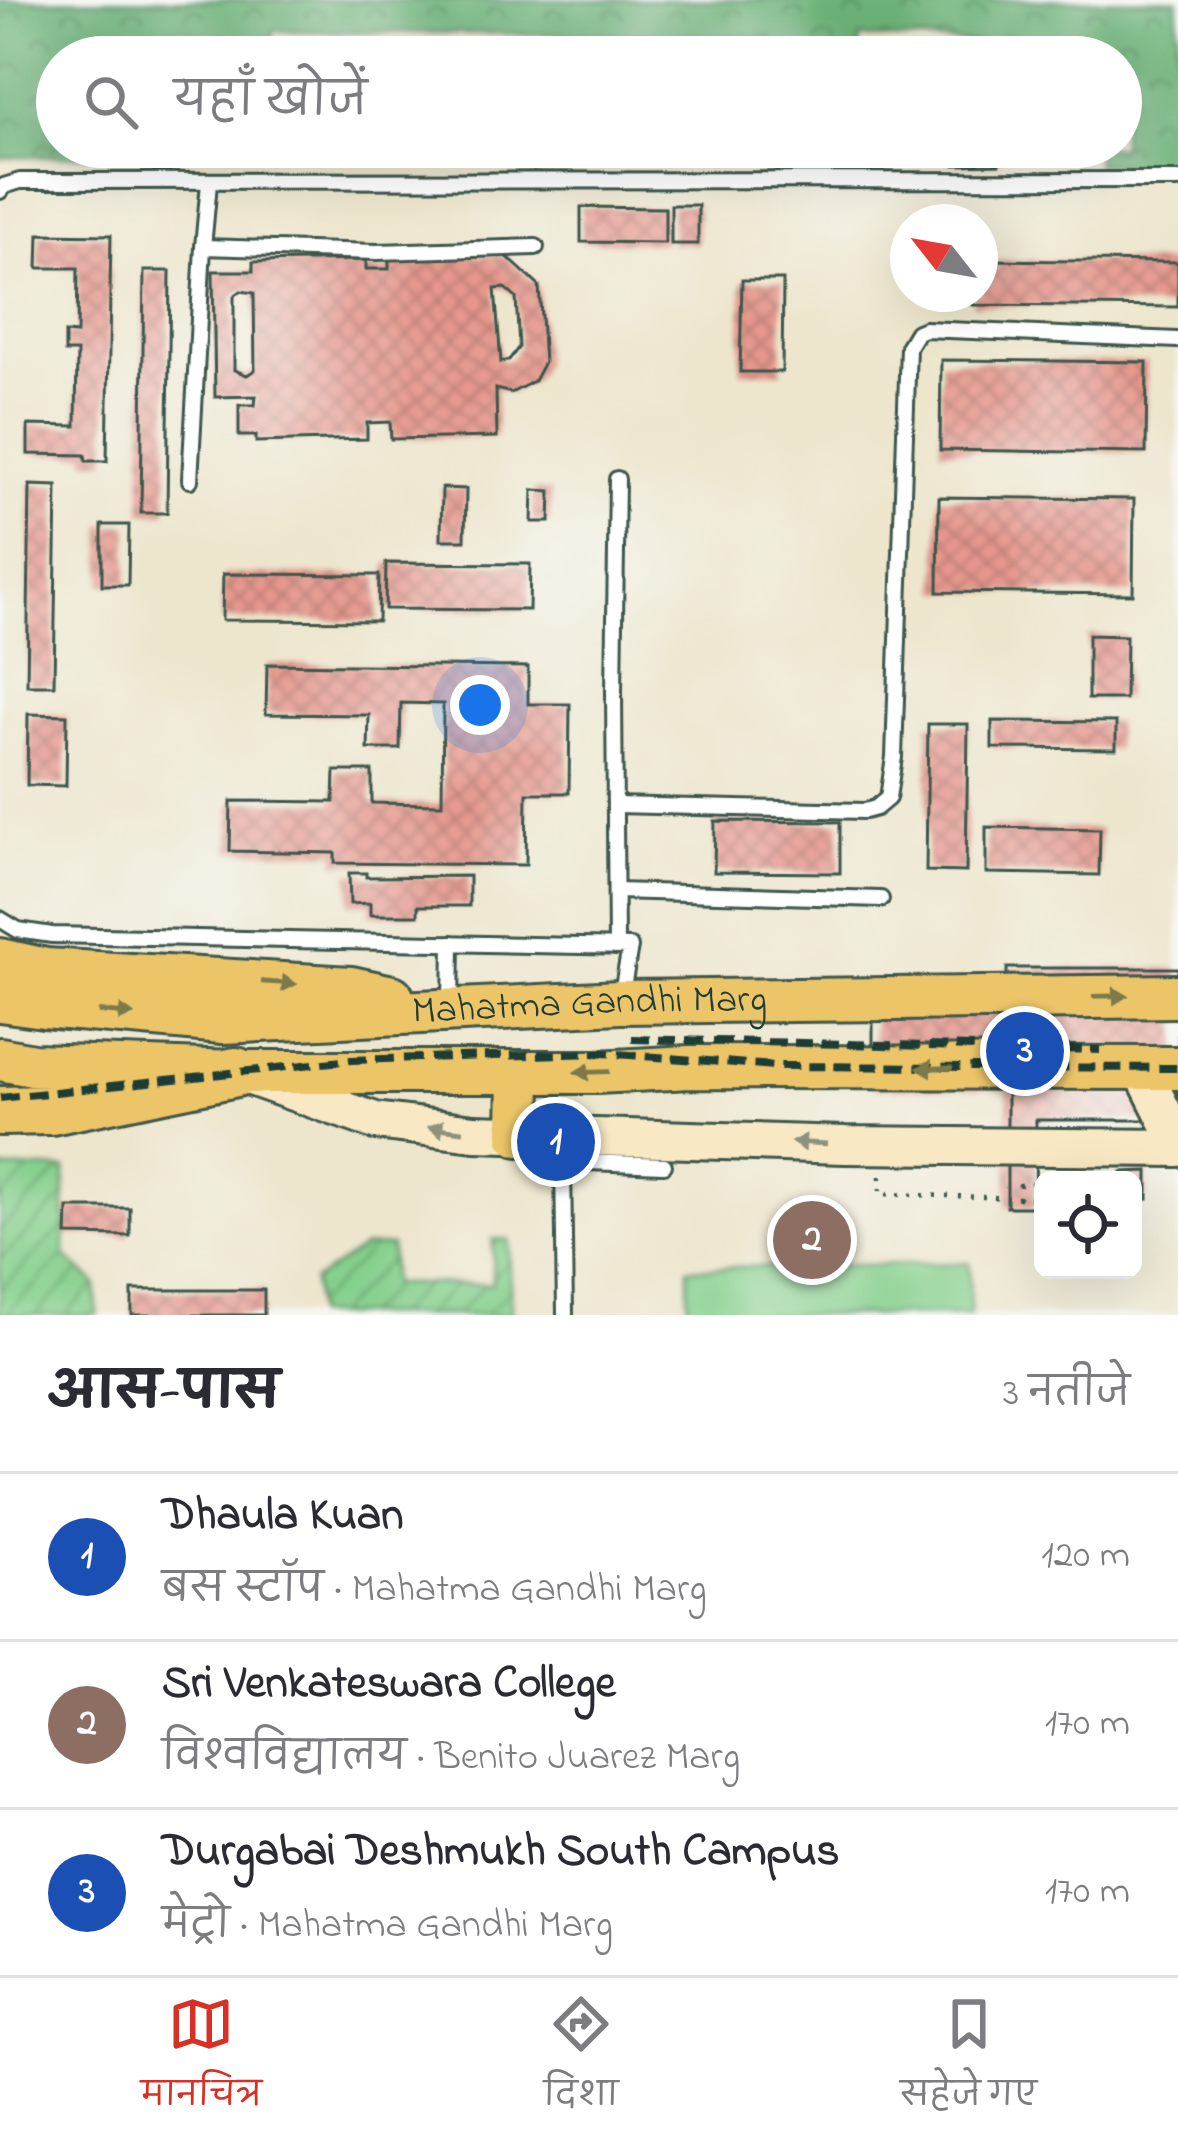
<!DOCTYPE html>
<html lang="hi">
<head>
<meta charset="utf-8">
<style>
  :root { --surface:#fff; --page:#f2f2f3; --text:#2b2b33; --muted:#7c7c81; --line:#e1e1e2; --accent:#d93025 }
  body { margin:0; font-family:"Indie Flower","Playpen Sans Deva",sans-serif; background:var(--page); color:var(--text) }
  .controls { position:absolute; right:36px; bottom:36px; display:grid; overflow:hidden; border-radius:18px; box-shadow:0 12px 48px #0002 }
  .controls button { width:108px; height:108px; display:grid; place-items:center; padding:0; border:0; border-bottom:3px solid var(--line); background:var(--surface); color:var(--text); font:60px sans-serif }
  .compass { position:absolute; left:890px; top:204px; width:108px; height:108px; border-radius:50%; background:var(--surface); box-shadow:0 12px 48px #0002; rotate:301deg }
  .you { position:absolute; left:480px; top:705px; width:42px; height:42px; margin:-30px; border:9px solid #fff; border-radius:50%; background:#1a73e8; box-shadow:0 0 0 18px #1a73e833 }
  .badge { display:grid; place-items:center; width:78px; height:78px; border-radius:50%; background:var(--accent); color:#fff; font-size:39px; font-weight:700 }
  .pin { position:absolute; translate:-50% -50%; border:6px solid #fff; box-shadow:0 3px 12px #0006 }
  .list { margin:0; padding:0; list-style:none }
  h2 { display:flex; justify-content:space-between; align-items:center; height:156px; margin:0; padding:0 48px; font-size:51px }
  h2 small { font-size:39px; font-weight:400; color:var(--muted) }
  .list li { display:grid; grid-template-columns:78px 1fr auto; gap:36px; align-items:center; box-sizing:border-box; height:168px; padding:0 48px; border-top:3px solid var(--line) }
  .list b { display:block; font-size:45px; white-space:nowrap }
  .list p { margin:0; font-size:39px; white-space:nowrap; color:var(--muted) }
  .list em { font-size:39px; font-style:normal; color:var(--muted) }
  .icon { flex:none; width:66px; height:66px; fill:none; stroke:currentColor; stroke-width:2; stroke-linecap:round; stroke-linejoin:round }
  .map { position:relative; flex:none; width:1178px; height:1315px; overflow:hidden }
  .search { position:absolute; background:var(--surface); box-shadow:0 12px 48px #0002; left:36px; right:36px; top:36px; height:132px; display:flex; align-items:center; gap:30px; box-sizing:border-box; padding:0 42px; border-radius:66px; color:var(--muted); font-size:45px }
  .sheet { height:660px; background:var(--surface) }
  nav { display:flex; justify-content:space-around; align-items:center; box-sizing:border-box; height:168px; border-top:3px solid var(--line); background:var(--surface); font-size:33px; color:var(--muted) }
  nav a { display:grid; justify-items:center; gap:6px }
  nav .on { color:var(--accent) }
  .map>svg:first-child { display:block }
  .grass { fill:#86d08d; stroke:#528660; stroke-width:3 }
  .forest { fill:url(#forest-crowns); stroke:#467856; stroke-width:3 }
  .garden { fill:url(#garden-furrows); stroke:#528660; stroke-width:3 }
  .building { fill:url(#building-cross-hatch); fill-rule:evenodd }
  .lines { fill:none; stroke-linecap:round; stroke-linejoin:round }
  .lane-casing { stroke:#3e564b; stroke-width:20 }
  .secondary-casing { stroke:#3e564b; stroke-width:42 }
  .primary-casing { stroke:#3e564b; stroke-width:48 }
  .highway-casing { stroke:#3e564b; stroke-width:54 }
  .path { stroke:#3e564b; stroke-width:4.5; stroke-dasharray:3 9; stroke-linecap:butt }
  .lane { stroke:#fff; stroke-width:14 }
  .secondary { stroke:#f8e8c3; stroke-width:36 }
  .primary { stroke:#edc569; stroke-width:42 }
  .highway { stroke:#edc569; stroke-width:48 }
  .rail { stroke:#1f3d34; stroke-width:8; stroke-dasharray:18 9; stroke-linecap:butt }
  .oneway { fill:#7c7a4c }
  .oneway2 { fill:#8c927c }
  .labels { text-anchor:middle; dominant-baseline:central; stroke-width:9; stroke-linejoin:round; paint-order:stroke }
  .street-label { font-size:39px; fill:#1f3d34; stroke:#f6f6f2 }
</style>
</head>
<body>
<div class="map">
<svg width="1178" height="1315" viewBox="0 0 1178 1315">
  <defs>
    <pattern id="forest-crowns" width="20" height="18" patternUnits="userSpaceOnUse" patternTransform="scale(3)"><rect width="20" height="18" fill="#6cb278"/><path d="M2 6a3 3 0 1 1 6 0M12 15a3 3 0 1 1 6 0" fill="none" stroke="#589263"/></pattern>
    <pattern id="garden-furrows" width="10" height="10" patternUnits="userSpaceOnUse" patternTransform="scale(3)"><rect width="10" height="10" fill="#86d08d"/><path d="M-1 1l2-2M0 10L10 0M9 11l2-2" fill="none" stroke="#6daa74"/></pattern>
    <pattern id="building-cross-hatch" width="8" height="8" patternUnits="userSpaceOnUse" patternTransform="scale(3)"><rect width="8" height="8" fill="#e6988d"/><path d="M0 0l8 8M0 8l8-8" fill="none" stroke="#ba7d74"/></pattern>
  </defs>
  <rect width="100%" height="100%" fill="#f6f6f2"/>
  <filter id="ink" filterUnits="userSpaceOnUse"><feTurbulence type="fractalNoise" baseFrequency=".00833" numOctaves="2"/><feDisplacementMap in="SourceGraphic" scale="24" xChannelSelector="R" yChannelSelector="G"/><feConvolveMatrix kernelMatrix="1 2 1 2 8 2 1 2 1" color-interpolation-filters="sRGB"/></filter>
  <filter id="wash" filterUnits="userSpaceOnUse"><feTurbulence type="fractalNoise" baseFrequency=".004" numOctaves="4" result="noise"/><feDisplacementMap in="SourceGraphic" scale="48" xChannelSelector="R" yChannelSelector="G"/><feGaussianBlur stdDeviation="2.7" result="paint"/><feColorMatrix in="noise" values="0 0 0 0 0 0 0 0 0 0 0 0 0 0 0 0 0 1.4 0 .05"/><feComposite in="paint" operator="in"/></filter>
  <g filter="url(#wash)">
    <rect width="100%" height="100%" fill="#ede6cd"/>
    <polygon class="grass" points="969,1263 970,1315 688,1315 688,1268"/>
    <g class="forest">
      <polygon points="0,0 1178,0 1178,165 1096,165 1097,147 1121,147 1121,57 1098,57 1098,49 860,38 858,57 752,57 751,37 273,31 271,57 57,57 57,147 266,147 266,150 0,158"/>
      <polygon points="749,147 852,147 851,169 749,166"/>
    </g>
    <g class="garden">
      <polygon points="0,1169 65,1169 65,1256 96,1284 97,1315 0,1315"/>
      <polygon points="493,1239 509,1240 511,1315 315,1315 313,1281 364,1247 391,1246 391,1284 492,1284"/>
    </g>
    <g id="blocks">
      <g class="building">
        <polygon points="614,38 615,57 580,57 579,40"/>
        <polygon points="879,147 940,147 941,161 879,163"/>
        <polygon points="955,147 999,147 999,164 955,165"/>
        <rect x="671" y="205" width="27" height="39"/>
        <polygon points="581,207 665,208 665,243 581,242"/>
        <polygon points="39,234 111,235 107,461 86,461 85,455 28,454 28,425 76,426 77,352 65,352 65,333 77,334 78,268 38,268"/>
        <path d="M505,255L539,286L544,362L534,381L511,393L496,389L497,437L391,439L390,422L367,423V439L256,442V436H239V405H255L256,396L215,397L213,271H253V262L366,260V269H389V256ZM505,288L516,298L519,347L509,360L501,362L495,289ZM241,291L254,293L255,370L247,375L234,370V296Z"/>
        <polygon points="980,260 1178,262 1178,307 973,305 973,294 980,294"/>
        <polygon points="144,271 170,271 167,513 141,513"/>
        <polygon points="742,280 783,280 782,372 740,372"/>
        <polygon points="941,360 1147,362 1146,453 940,450"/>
        <polygon points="30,485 57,486 54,685 27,685"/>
        <polygon points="442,488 466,489 465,540 441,540"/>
        <polygon points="533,490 551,491 550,522 532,522"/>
        <polygon points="939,497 1134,499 1133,594 938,592"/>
        <polygon points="102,525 129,525 128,585 102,585"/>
        <polygon points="386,563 530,564 529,610 385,609"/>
        <polygon points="223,574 379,575 378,621 222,620"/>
        <polygon points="1088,635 1126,636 1125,699 1088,699"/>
        <polygon points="267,664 528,667 528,704 570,704 569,793 527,793 526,865 335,863 335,853 230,851 231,801 334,802 335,771 372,771 372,803 442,804 443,704 401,703 400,749 368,749 369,715 266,714"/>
        <polygon points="28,714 67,715 66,786 27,785"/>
        <polygon points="992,721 1116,722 1116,749 992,748"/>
        <polygon points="928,724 968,724 966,872 926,871"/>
        <polygon points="715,821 840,822 840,873 714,872"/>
        <polygon points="986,827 1100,829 1099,875 986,873"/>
        <polygon points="349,873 366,873 366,877 469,876 469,906 418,906 418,915 370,915 370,903 350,904"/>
        <polygon points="1007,968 1178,968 1178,1120 1036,1120 1035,1207 1007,1207 1007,1089 873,1089 873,1012 1007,1012"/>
        <polygon points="1148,1171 1148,1199 1133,1200 1133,1180 1122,1180 1122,1172"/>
        <polygon points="68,1208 130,1208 130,1236 67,1235"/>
        <rect x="132" y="1290" width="132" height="25"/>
      </g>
    </g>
  </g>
  <g filter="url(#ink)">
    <use href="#blocks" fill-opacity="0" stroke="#3e564b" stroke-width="3"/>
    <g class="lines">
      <g class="lane-casing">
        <g id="lane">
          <polyline points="0,191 4,186 20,181 1178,180"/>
          <polyline points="203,247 377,252 536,247"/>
          <polyline points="190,480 203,247 209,183"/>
          <polyline points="615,805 865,811 876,808 888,798 894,757 908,347 917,332 925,329 1178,340"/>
          <polyline points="616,891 881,899"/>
          <polyline points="0,919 18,930 52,935 630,947 621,998"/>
          <polyline points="616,947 614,692 617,479"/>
          <polyline points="451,1004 452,943"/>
          <polyline points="565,1315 563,1161 664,1165"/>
        </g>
      </g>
      <g class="secondary-casing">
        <g id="secondary">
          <polyline points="1141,1068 1178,1142"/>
          <polyline points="248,1076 375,1121 475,1133 845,1145 1178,1148"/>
        </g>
      </g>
      <g class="primary-casing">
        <g id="primary">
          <polyline points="0,960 46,970 351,988 392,997"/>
          <path id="s1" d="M0,1000L44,1006L223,1022L620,1002L1178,996"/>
          <polyline points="0,1059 33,1065 236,1072 597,1072 690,1067 1178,1068"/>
          <polyline points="519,1135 520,1072"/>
        </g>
      </g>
      <g class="highway-casing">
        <polyline id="highway" points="0,1111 51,1110 236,1072"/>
      </g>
      <g class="path">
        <polyline points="880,1176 880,1194 1019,1198"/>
        <polyline points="1032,1198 1019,1198 1020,1185 1039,1183 1039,1174"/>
      </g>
      <use href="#lane" class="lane"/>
      <use href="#secondary" class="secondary"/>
      <use href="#primary" class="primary"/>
      <use href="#highway" class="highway"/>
      <g class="rail">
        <polyline points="632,1039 1100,1050"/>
        <polyline points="0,1098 351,1060 603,1053 775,1066 1178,1068"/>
      </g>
    </g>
    <defs><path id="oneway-solid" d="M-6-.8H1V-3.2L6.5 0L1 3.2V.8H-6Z" transform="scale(3)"/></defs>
    <g class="oneway">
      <use href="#oneway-solid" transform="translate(279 983) rotate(4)"/>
      <use href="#oneway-solid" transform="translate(1110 996) rotate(-1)"/>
      <use href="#oneway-solid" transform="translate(116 1013) rotate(5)"/>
      <use href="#oneway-solid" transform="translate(935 1068) rotate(180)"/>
      <use href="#oneway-solid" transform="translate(592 1072) rotate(179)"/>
    </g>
    <g class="oneway2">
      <use href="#oneway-solid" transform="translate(446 1129) rotate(-173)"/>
      <use href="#oneway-solid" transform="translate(809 1143) rotate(-177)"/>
    </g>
  </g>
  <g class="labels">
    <g class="street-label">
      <text stroke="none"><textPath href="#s1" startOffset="591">Mahatma Gandhi Marg</textPath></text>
    </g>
  </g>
</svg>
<div class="controls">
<button><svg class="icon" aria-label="locate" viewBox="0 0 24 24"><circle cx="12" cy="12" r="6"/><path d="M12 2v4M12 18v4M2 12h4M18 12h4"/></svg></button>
</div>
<svg class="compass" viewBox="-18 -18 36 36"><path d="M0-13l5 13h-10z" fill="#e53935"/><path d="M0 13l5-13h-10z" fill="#7c7c81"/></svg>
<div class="you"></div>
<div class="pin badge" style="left:556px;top:1142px;background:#1a4fb4">1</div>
<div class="pin badge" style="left:812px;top:1240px;background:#8d6e63">2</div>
<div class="pin badge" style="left:1025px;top:1051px;background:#1a4fb4">3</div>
<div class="search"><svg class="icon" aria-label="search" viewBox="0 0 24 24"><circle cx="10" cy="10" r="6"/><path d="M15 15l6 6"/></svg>यहाँ खोजें</div>
</div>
<section class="sheet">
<h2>आस-पास<small>3 नतीजे</small></h2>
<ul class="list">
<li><span class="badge" style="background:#1a4fb4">1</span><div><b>Dhaula Kuan</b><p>बस स्टॉप · Mahatma Gandhi Marg</p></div><em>120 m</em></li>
<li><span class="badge" style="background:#8d6e63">2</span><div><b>Sri Venkateswara College</b><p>विश्वविद्यालय · Benito Juarez Marg</p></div><em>170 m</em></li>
<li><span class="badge" style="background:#1a4fb4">3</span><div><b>Durgabai Deshmukh South Campus</b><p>मेट्रो · Mahatma Gandhi Marg</p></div><em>170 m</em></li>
</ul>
</section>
<nav>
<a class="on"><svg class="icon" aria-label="map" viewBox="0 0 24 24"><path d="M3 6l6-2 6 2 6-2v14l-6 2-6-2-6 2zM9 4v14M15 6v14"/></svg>मानचित्र</a>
<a><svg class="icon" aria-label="directions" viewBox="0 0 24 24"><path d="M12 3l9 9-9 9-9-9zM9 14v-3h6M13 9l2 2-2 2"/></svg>दिशा</a>
<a><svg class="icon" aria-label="saved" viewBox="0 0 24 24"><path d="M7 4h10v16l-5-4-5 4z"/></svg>सहेजे गए</a>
</nav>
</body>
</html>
